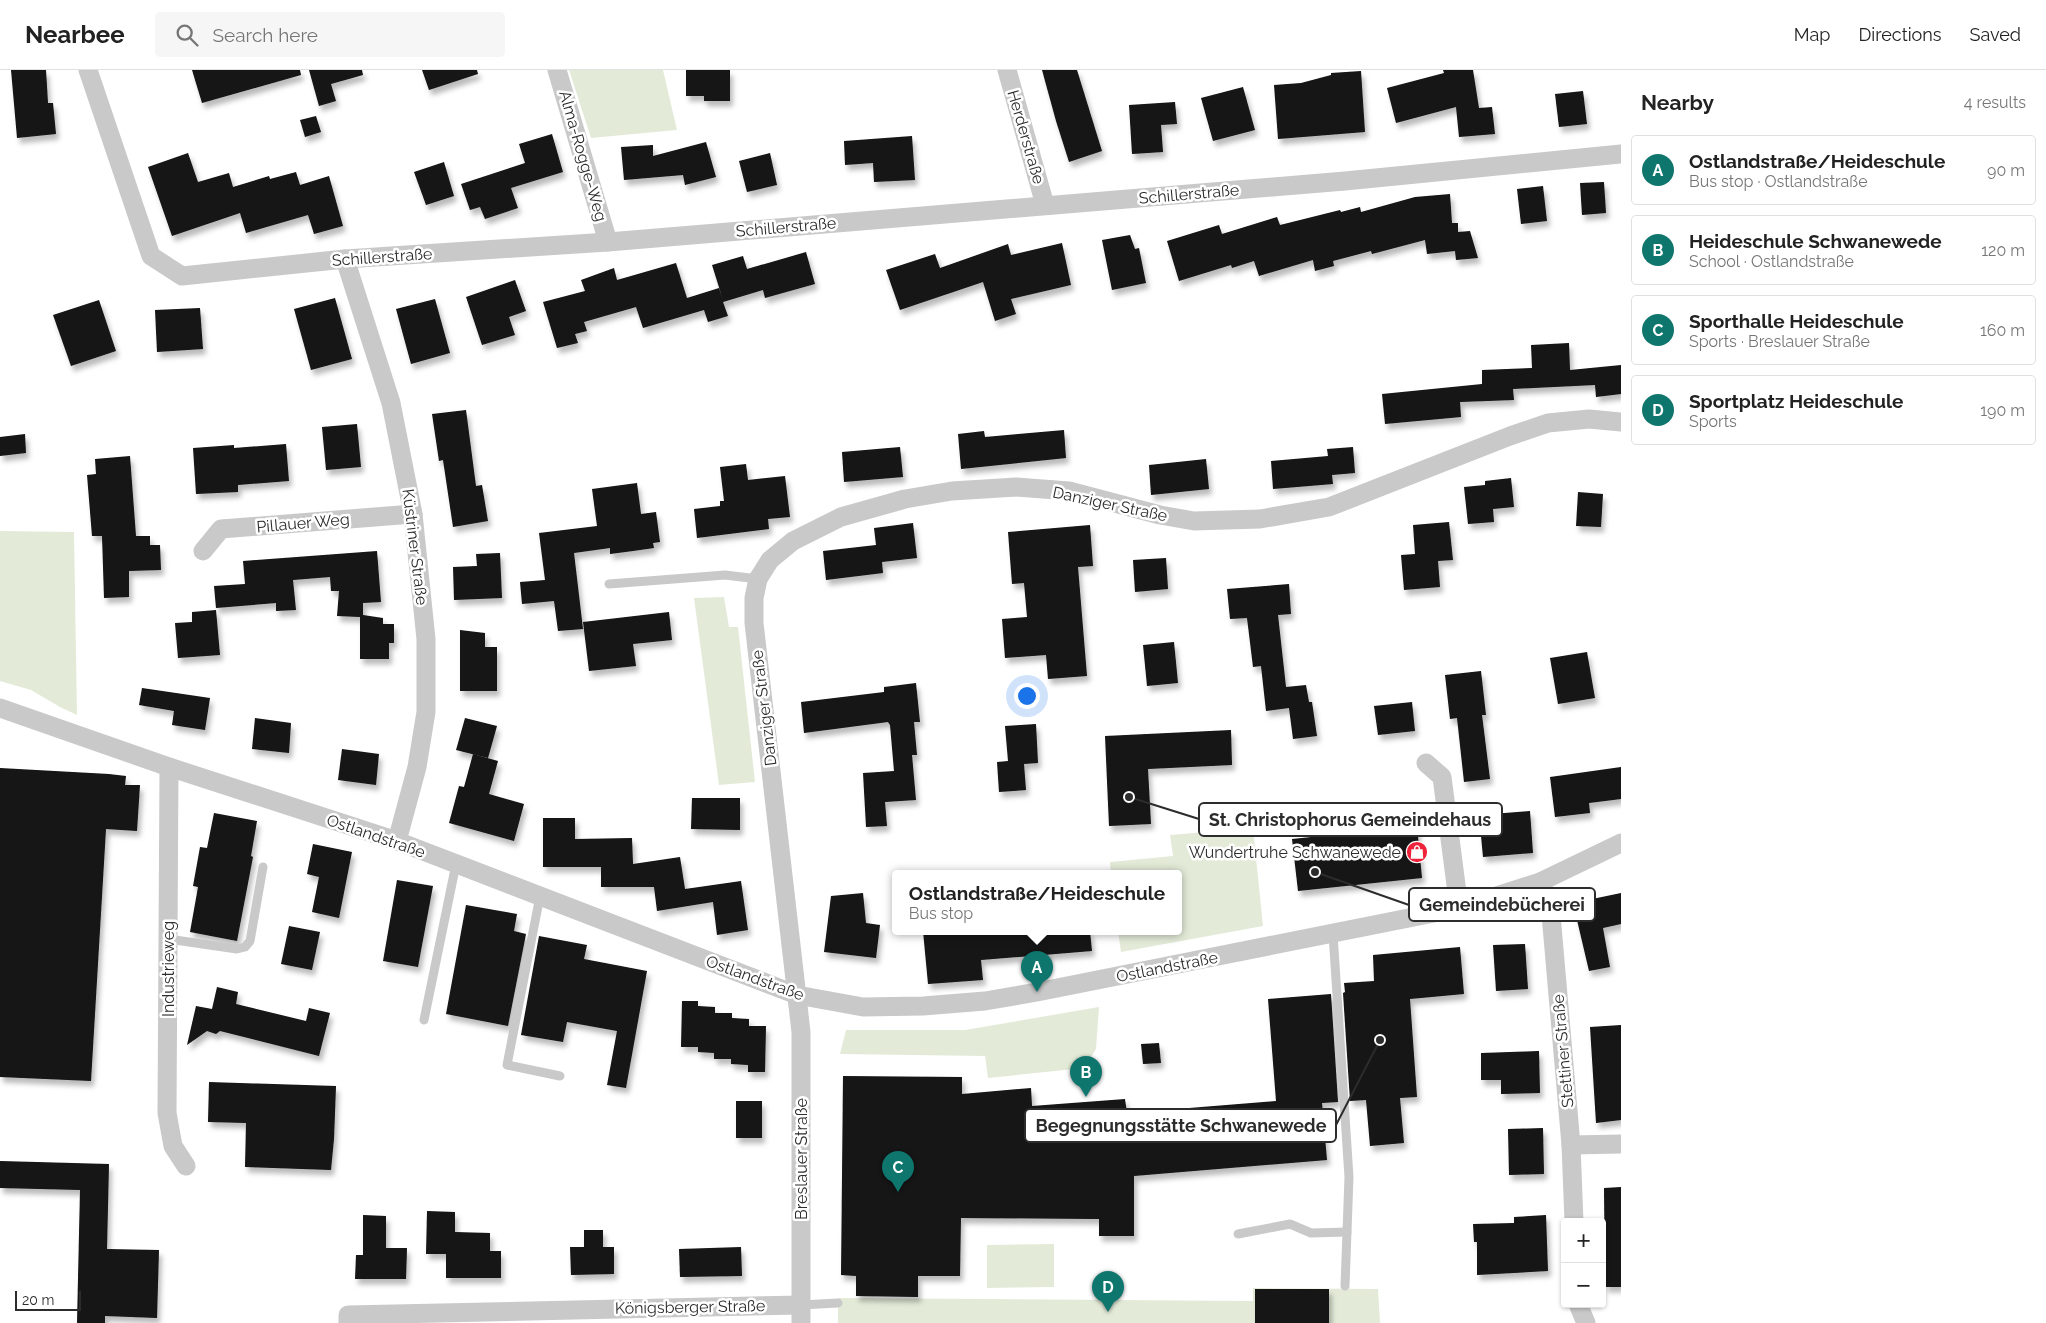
<!DOCTYPE html>
<html lang="en">
<head>
<meta charset="utf-8">
<style>
  :root { --surface:#fff; --page:#f6f6f6; --text:#222; --muted:#767676; --line:#e0e0e0; --accent:#0f766e }
  body { margin:0; font-family:Raleway,sans-serif; background:var(--page); color:var(--text) }
  .controls { position:absolute; right:15px; bottom:15px; display:grid; overflow:hidden; border-radius:5px; box-shadow:0 1px 4px #0004 }
  .controls button { width:45px; height:45px; display:grid; place-items:center; padding:0; border:0; border-bottom:1px solid var(--line); background:var(--surface); color:var(--text); font:25px sans-serif }
  .scale { position:absolute; left:15px; bottom:12px; width:66px; box-sizing:border-box; padding-left:5px; border:2px solid #2c2c2c; border-top:0; font-size:14px; line-height:18px; white-space:nowrap; color:#2c2c2c; -webkit-text-stroke:4px #fff; paint-order:stroke }
  .you { position:absolute; left:1026px; top:625px; width:18px; height:18px; margin:-12px; border:4px solid #fff; border-radius:50%; background:#1a73e8; box-shadow:0 0 0 8px #1a73e833 }
  .badge { display:grid; place-items:center; width:32px; height:32px; border-radius:50%; background:var(--accent); color:#fff; font-size:16px; font-weight:700 }
  .pin { position:absolute; translate:-50% -41px; filter:drop-shadow(0 1px 2px #0008) }
  .pin::after { content:''; position:absolute; top:26px; width:18px; height:15px; background:inherit; clip-path:polygon(0 0,100% 0,50% 100%) }
  .popup { position:absolute; left:892px; top:800px; width:290px; height:65px; box-sizing:border-box; display:grid; place-content:center; border-radius:5px; background:var(--surface); filter:drop-shadow(0 1px 4px #0005); font-size:16px; white-space:nowrap; color:var(--muted) }
  .popup b { font-size:19px; color:var(--text) }
  .popup::after { content:''; position:absolute; left:50%; top:100%; margin-left:-10px; border:10px solid transparent; border-top-color:var(--surface) }
  .list { margin:0; padding:0; list-style:none }
  h2 { display:flex; justify-content:space-between; align-items:center; height:65px; margin:0; padding:0 20px; font-size:21px }
  h2 small { font-size:16px; font-weight:400; color:var(--muted) }
  .list li { display:grid; grid-template-columns:32px 1fr auto; gap:15px; align-items:center; box-sizing:border-box; height:70px; margin:0 10px 10px; padding:0 10px; border:1px solid var(--line); border-radius:5px }
  .list b { display:block; font-size:19px; white-space:nowrap }
  .list p { margin:0; font-size:16px; white-space:nowrap; color:var(--muted) }
  .list em { font-size:16px; font-style:normal; color:var(--muted) }
  .icon { flex:none; width:28px; height:28px; fill:none; stroke:currentColor; stroke-width:2; stroke-linecap:round; stroke-linejoin:round }
  .map { position:relative; flex:none; width:1621px; height:1253px; overflow:hidden }
  header { display:flex; align-items:center; gap:30px; box-sizing:border-box; height:70px; padding:0 25px; background:var(--surface); border-bottom:1px solid var(--line) }
  header strong { font-size:24px }
  nav { display:flex; gap:28px; margin-inline-start:auto; font-size:18px }
  .search { width:350px; height:45px; background:var(--page); display:flex; align-items:center; gap:12px; box-sizing:border-box; padding:0 18px; border-radius:5px; color:var(--muted); font-size:19px }
  main { display:flex }
  aside { flex:1; background:var(--surface) }
  .map>svg:first-child { display:block }
  .green { fill:#e3ebd8 }
  .building { fill:#131313; filter:url(#shadow) }
  .lines { fill:none; stroke-linecap:round; stroke-linejoin:round }
  .lane { stroke:#c9c9c9; stroke-width:9 }
  .street { stroke:#c9c9c9; stroke-width:19 }
  .labels { text-anchor:middle; dominant-baseline:central; stroke-width:5; stroke-linejoin:round; paint-order:stroke }
  .street-label { font-size:16px; fill:#2c2c2c; stroke:#fff }
  .poi-label { font-size:16px; fill:#2c2c2c; stroke:#fff; text-anchor:end }
  .leader { fill:none; stroke:#2c2c2c; stroke-width:2 }
  .callout-dot { fill:#2c2c2c; stroke:#fff; stroke-width:2 }
  .callout { fill:#fff; stroke:#2c2c2c; stroke-width:2 }
  .callout-label { font-size:18px; text-anchor:middle; font-weight:bold; fill:#2c2c2c }
</style>
</head>
<body>
<header>
<strong>Nearbee</strong>
<div class="search"><svg class="icon" aria-label="search" viewBox="0 0 24 24"><circle cx="10" cy="10" r="6"/><path d="M15 15l6 6"/></svg>Search here</div>
<nav><a>Map</a><a>Directions</a><a>Saved</a></nav>
</header>
<main>
<div class="map">
<svg width="1621" height="1253" viewBox="0 0 1621 1253">
  <defs>
    <filter id="shadow"><feDropShadow dx="3" dy="5.5" stdDeviation="2.5" flood-color="#0004"/></filter>
  </defs>
  <rect width="100%" height="100%" fill="#fff"/>
  <g class="green">
    <polygon points="569,0 663,0 677,60 591,68"/>
    <polygon points="0,461 74,462 77,645 60,637 31,620 0,611"/>
    <polygon points="724,527 729,557 738,557 755,712 719,715 694,528"/>
    <polygon points="1253,758 1263,856 1121,882 1118,861 1178,861 1178,803 1111,803 1110,792 1173,786 1170,765"/>
    <polygon points="1099,937 1096,979 1084,998 988,1008 985,986 840,984 846,960 965,960"/>
    <polygon points="1054,1174 1054,1217 987,1218 987,1175"/>
    <polygon points="1253,1218 1378,1219 1380,1253 838,1253 838,1228 1253,1231"/>
  </g>
  <g class="building">
    <polygon points="11,0 46,0 48,33 53,33 56,64 17,68"/>
    <polygon points="192,0 300,0 301,5 202,33"/>
    <polygon points="309,0 362,0 363,5 331,14 336,31 319,36"/>
    <polygon points="422,0 477,0 478,4 429,20"/>
    <polygon points="686,0 730,0 730,31 704,31 704,26 686,26"/>
    <polygon points="1042,0 1077,0 1102,81 1069,92 1056,51"/>
    <polygon points="1443,0 1473,0 1479,38 1492,37 1495,64 1459,67 1456,37 1396,53 1387,18 1444,3"/>
    <polygon points="1361,1 1365,62 1278,69 1274,15 1301,13 1331,5 1331,3"/>
    <polygon points="1243,17 1255,60 1213,71 1201,28"/>
    <polygon points="1583,21 1587,54 1559,57 1555,24"/>
    <polygon points="1175,32 1177,54 1161,55 1163,82 1132,84 1129,35"/>
    <polygon points="316,46 321,62 305,67 300,50"/>
    <polygon points="552,64 563,102 511,118 518,138 485,149 480,137 470,140 461,114 525,93 519,74"/>
    <polygon points="912,66 915,110 874,112 873,93 845,95 844,71"/>
    <polygon points="706,72 716,107 685,115 683,105 624,110 621,77 653,75 653,86"/>
    <polygon points="188,83 198,112 229,103 233,117 269,106 270,109 296,102 300,115 329,106 343,156 314,164 308,145 246,163 240,143 172,166 148,97"/>
    <polygon points="770,83 777,115 747,122 739,91"/>
    <polygon points="444,92 454,126 426,135 414,102"/>
    <polygon points="1604,112 1606,143 1582,145 1580,113"/>
    <polygon points="1543,116 1547,151 1521,154 1517,119"/>
    <polygon points="1450,124 1452,153 1458,153 1458,162 1470,161 1478,188 1456,190 1455,181 1427,184 1425,170 1372,184 1371,181 1333,191 1334,196 1315,201 1313,190 1259,206 1254,191 1232,198 1231,195 1179,211 1167,171 1219,155 1222,164 1277,147 1280,155 1340,140 1341,142 1360,137 1361,142 1415,127"/>
    <polygon points="1130,165 1135,179 1139,178 1146,213 1112,220 1102,170"/>
    <polygon points="1062,173 1071,215 1011,229 1016,244 995,251 983,212 900,240 886,200 935,184 940,198 1008,174 1011,185"/>
    <polygon points="806,182 815,214 765,228 763,220 723,232 728,246 708,252 704,240 643,258 636,237 584,252 587,261 575,264 578,273 557,278 543,232 585,221 581,210 614,198 617,210 676,193 687,228 719,218 723,230 712,195 743,186 747,199"/>
    <polygon points="515,210 526,241 509,247 515,265 482,275 466,227"/>
    <polygon points="335,228 352,289 311,300 294,239"/>
    <polygon points="435,229 450,283 411,294 396,239"/>
    <polygon points="99,230 116,281 71,296 53,245"/>
    <polygon points="200,238 203,279 157,282 155,240"/>
    <polygon points="1569,273 1570,300 1621,295 1621,324 1596,327 1595,315 1513,319 1514,330 1460,332 1461,347 1385,354 1382,324 1482,314 1482,300 1532,298 1531,275"/>
    <polygon points="466,340 476,416 482,415 488,451 453,457 443,390 439,391 432,344"/>
    <polygon points="357,354 361,397 326,400 322,357"/>
    <polygon points="1064,360 1066,388 961,399 958,364 984,361 985,367"/>
    <polygon points="25,364 26,383 0,386 0,367"/>
    <polygon points="286,374 289,411 238,415 238,422 196,424 193,378 234,375 234,378"/>
    <polygon points="900,377 903,407 844,412 842,382"/>
    <polygon points="1353,377 1355,403 1332,405 1333,414 1273,419 1271,391 1328,386 1327,379"/>
    <polygon points="130,386 136,466 150,466 150,475 160,475 161,500 129,501 129,527 104,528 102,466 92,466 87,405 96,404 95,389"/>
    <polygon points="1206,389 1209,419 1151,425 1149,395"/>
    <polygon points="746,394 748,410 785,406 790,447 768,449 769,459 697,468 694,439 720,436 720,431 724,431 720,397"/>
    <polygon points="1511,408 1514,437 1493,439 1494,452 1468,454 1464,417 1485,415 1485,411"/>
    <polygon points="637,413 641,444 656,442 660,472 653,473 654,478 633,481 610,484 610,478 574,483 583,559 558,561 554,531 522,534 520,512 545,510 539,463 597,456 592,419"/>
    <polygon points="1578,422 1603,424 1601,457 1576,456"/>
    <polygon points="1449,452 1453,490 1438,491 1440,517 1404,520 1401,485 1415,484 1413,455"/>
    <polygon points="913,453 917,488 882,492 883,503 826,510 823,481 876,475 874,458"/>
    <polygon points="1090,455 1093,496 1078,497 1087,606 1048,609 1046,585 1005,588 1002,549 1027,547 1024,513 1012,514 1008,462"/>
    <polygon points="377,481 381,532 363,533 363,545 383,548 383,554 394,554 394,573 389,573 389,589 360,589 360,547 337,546 339,521 331,521 330,507 293,510 296,540 276,541 276,533 216,538 214,516 245,514 243,491"/>
    <polygon points="500,483 502,528 454,530 453,497 477,496 476,484"/>
    <polygon points="1166,488 1168,519 1135,522 1133,490"/>
    <polygon points="1289,514 1291,544 1278,545 1286,617 1306,615 1309,632 1312,632 1317,666 1293,669 1289,638 1266,641 1261,596 1253,597 1247,548 1230,549 1227,519"/>
    <polygon points="216,540 220,585 178,588 175,553 192,552 192,542"/>
    <polygon points="669,542 672,570 633,574 636,596 589,601 583,552"/>
    <polygon points="460,560 485,563 485,577 497,577 497,621 460,621"/>
    <polygon points="1174,572 1178,613 1147,616 1143,575"/>
    <polygon points="1587,582 1595,628 1558,634 1550,588"/>
    <polygon points="1481,601 1486,645 1482,645 1490,709 1464,712 1457,648 1450,649 1445,605"/>
    <polygon points="916,613 920,652 914,652 917,685 912,685 916,730 885,732 887,756 866,757 863,703 894,701 890,655 888,652 804,663 801,632 884,622 884,617"/>
    <polygon points="142,618 210,628 205,660 172,655 174,641 139,635"/>
    <polygon points="1412,632 1415,661 1378,665 1374,636"/>
    <polygon points="255,648 291,653 289,683 252,679"/>
    <polygon points="465,648 497,656 488,688 456,680"/>
    <polygon points="1036,654 1038,693 1024,694 1026,720 999,722 997,692 1008,691 1005,656"/>
    <polygon points="1231,660 1232,695 1148,699 1151,754 1109,756 1105,666"/>
    <polygon points="342,679 379,684 376,715 338,710"/>
    <polygon points="473,684 498,691 489,724 524,734 514,771 449,753 459,716 464,717"/>
    <polygon points="1621,697 1621,729 1589,733 1590,743 1555,747 1550,707"/>
    <polygon points="0,698 109,704 126,706 125,715 140,715 137,761 106,759 91,1011 0,1007"/>
    <polygon points="692,728 740,728 740,760 691,759"/>
    <polygon points="1530,741 1533,783 1483,787 1479,745"/>
    <polygon points="214,743 257,751 251,786 253,787 237,871 190,862 198,817 193,816 200,777 207,778"/>
    <polygon points="543,748 575,748 575,769 632,768 633,794 680,787 685,819 741,811 748,860 717,865 713,832 657,841 654,817 601,817 601,797 543,797"/>
    <polygon points="1417,756 1422,808 1298,821 1292,769"/>
    <polygon points="313,774 352,782 339,848 312,842 319,807 307,804"/>
    <polygon points="397,810 433,816 418,897 383,891"/>
    <polygon points="863,823 866,853 880,855 876,888 824,882 831,826"/>
    <polygon points="1621,823 1621,854 1603,858 1610,897 1589,901 1573,833"/>
    <polygon points="466,835 517,844 514,861 526,864 508,956 446,944"/>
    <polygon points="289,856 320,862 312,900 281,894"/>
    <polygon points="923,861 1090,861 1092,881 981,890 983,910 928,914"/>
    <polygon points="539,866 587,875 584,889 647,901 626,1018 607,1015 617,961 567,952 563,972 521,965"/>
    <polygon points="1525,874 1528,919 1496,921 1493,875"/>
    <polygon points="1460,877 1464,924 1410,929 1417,1027 1400,1028 1404,1073 1370,1076 1366,1030 1350,1031 1343,923 1345,922 1344,913 1374,911 1373,885"/>
    <polygon points="217,917 238,922 236,934 306,951 309,938 330,943 319,986 220,961 216,964 207,961 187,975 196,936 212,939"/>
    <polygon points="1331,924 1338,1032 1322,1033 1327,1090 1134,1106 1134,1166 1099,1166 1099,1149 961,1148 960,1206 918,1206 918,1227 856,1226 856,1206 841,1205 843,1006 962,1007 962,1024 1031,1018 1032,1036 1125,1029 1127,1043 1276,1031 1268,929"/>
    <polygon points="682,931 698,931 698,936 715,937 715,943 732,943 732,948 749,949 749,956 766,956 765,1002 748,1002 748,995 731,994 731,989 714,989 714,983 698,982 698,977 681,977"/>
    <polygon points="1621,955 1621,1050 1596,1053 1590,957"/>
    <polygon points="1159,973 1161,993 1143,994 1141,974"/>
    <polygon points="1539,981 1540,1023 1501,1024 1501,1010 1481,1010 1481,983"/>
    <polygon points="209,1012 336,1016 334,1069 331,1100 245,1097 246,1053 208,1052"/>
    <rect x="736" y="1031" width="26" height="37"/>
    <polygon points="1543,1058 1544,1104 1509,1105 1508,1059"/>
    <polygon points="0,1091 109,1094 107,1179 159,1180 157,1248 105,1246 105,1253 77,1253 80,1120 0,1118"/>
    <polygon points="1621,1117 1621,1217 1605,1217 1604,1118"/>
    <polygon points="427,1141 455,1142 455,1162 490,1163 490,1181 501,1181 501,1208 446,1208 446,1184 426,1184"/>
    <polygon points="363,1145 386,1146 386,1178 407,1178 406,1209 355,1209 356,1185 363,1185"/>
    <polygon points="1546,1145 1548,1201 1477,1205 1477,1172 1474,1172 1473,1154 1514,1153 1514,1147"/>
    <polygon points="584,1160 603,1160 603,1177 614,1177 614,1204 571,1205 570,1177 584,1177"/>
    <polygon points="741,1177 742,1206 680,1207 679,1179"/>
    <rect x="1255" y="1219" width="74" height="34"/>
  </g>
  <g class="lines">
    <g class="lane">
      <polyline points="609,514 725,505 758,509"/>
      <polyline points="540,826 507,995 560,1006"/>
      <polyline points="1333,864 1349,1107 1345,1216"/>
      <polyline points="168,869 237,879 245,877 250,871 263,797"/>
      <polyline points="424,950 456,794"/>
      <polyline points="1238,1164 1290,1154 1311,1163 1347,1162"/>
      <polyline points="801,1235 838,1233"/>
    </g>
    <g class="street">
      <polyline points="88,0 151,186 182,206 345,189 608,172 1345,111 1621,84"/>
      <polyline points="557,0 608,172"/>
      <polyline points="1007,0 1045,135"/>
      <polyline points="345,189 391,333 413,444 426,569 426,642 417,697 397,771"/>
      <polyline points="203,481 221,459 413,444"/>
      <polyline points="0,638 169,697 397,771 797,925 863,937 923,936 985,931 1037,922 1459,838 1540,812 1621,773"/>
      <polyline points="1426,693 1442,707 1459,838"/>
      <polyline points="169,697 167,1043 173,1076 186,1096"/>
      <polyline points="1540,812 1550,833 1571,1075 1574,1152"/>
      <polyline points="1571,1075 1621,1074"/>
      <polyline points="1578,1234 1586,1253"/>
      <polyline points="348,1253 348,1245 801,1235"/>
      <polyline points="801,1253 801,962 754,553 754,528 758,509 770,490 793,471 841,447 905,429 952,421 1016,417 1069,421 1160,445 1194,451 1260,449 1329,437 1510,366 1548,353 1589,349 1621,352"/>
    </g>
  </g>
  <defs>
    <g id="shop-disc" transform="scale(1.125)"><circle r="9.5" fill="#ee233a" stroke="#fff"/><path d="M-5-2.5h2.3a2.7 3.5 0 0 1 5.4 0H5L5.5 6h-11ZM-1.5-2.5h3a1.5 2.3 0 0 0-3 0Z" fill="#fff"/></g>
  </defs>
  <g fill-rule="evenodd">
    <use href="#shop-disc" x="1417" y="782"/>
  </g>
  <g class="labels">
    <g class="street-label">
      <text transform="translate(1026 67) rotate(74)">Herderstraße</text>
      <text transform="translate(583 86) rotate(74)">Alma-Rogge-Weg</text>
      <text transform="translate(1189 124) rotate(-5)">Schillerstraße</text>
      <text transform="translate(786 157) rotate(-5)">Schillerstraße</text>
      <text transform="translate(382 187) rotate(-4)">Schillerstraße</text>
      <text transform="translate(1110 434) rotate(12)">Danziger Straße</text>
      <text transform="translate(303 453) rotate(-5)">Pillauer Weg</text>
      <text transform="translate(415 477) rotate(83)">Küstriner Straße</text>
      <text transform="translate(764 638) rotate(-97)">Danziger Straße</text>
      <text transform="translate(376 766) rotate(19)">Ostlandstraße</text>
      <text transform="translate(1167 897) rotate(-11)">Ostlandstraße</text>
      <text transform="translate(168 899) rotate(-90)">Industrieweg</text>
      <text transform="translate(755 908) rotate(20)">Ostlandstraße</text>
      <text transform="translate(1563 981) rotate(-95)">Stettiner Straße</text>
      <text transform="translate(801 1089) rotate(-90)">Breslauer Straße</text>
      <text transform="translate(690 1237) rotate(-1)">Königsberger Straße</text>
    </g>
    <g class="poi-label">
      <text x="1401" y="782">Wundertruhe Schwanewede</text>
    </g>
  </g>
  <path class="leader" d="M1129 727L1199 749M1315 802L1409 835M1380 970L1336 1055"/>
  <g class="callout-dot">
    <circle cx="1129" cy="727" r="5"/>
    <circle cx="1315" cy="802" r="5"/>
    <circle cx="1380" cy="970" r="5"/>
  </g>
  <g class="callout">
    <rect x="1199" y="733" width="303" height="33" rx="5"/>
    <rect x="1409" y="818" width="186" height="33" rx="5"/>
    <rect x="1025" y="1039" width="311" height="33" rx="5"/>
  </g>
  <g class="callout-label">
    <text x="1350" y="756">St. Christophorus Gemeindehaus</text>
    <text x="1502" y="841">Gemeindebücherei</text>
    <text x="1181" y="1062">Begegnungsstätte Schwanewede</text>
  </g>
</svg>
<div class="controls">
<button>+</button>
<button>−</button>
</div>
<div class="scale">20 m</div>
<div class="you"></div>
<div class="pin badge" style="left:1037px;top:922px">A</div>
<div class="popup"><b>Ostlandstraße/Heideschule</b>Bus stop</div>
<div class="pin badge" style="left:1086px;top:1027px">B</div>
<div class="pin badge" style="left:898px;top:1122px">C</div>
<div class="pin badge" style="left:1108px;top:1242px">D</div>
</div>
<aside>
<h2>Nearby<small>4 results</small></h2>
<ul class="list">
<li><span class="badge">A</span><div><b>Ostlandstraße/Heideschule</b><p>Bus stop · Ostlandstraße</p></div><em>90 m</em></li>
<li><span class="badge">B</span><div><b>Heideschule Schwanewede</b><p>School · Ostlandstraße</p></div><em>120 m</em></li>
<li><span class="badge">C</span><div><b>Sporthalle Heideschule</b><p>Sports · Breslauer Straße</p></div><em>160 m</em></li>
<li><span class="badge">D</span><div><b>Sportplatz Heideschule</b><p>Sports</p></div><em>190 m</em></li>
</ul>
</aside>
</main>
</body>
</html>
